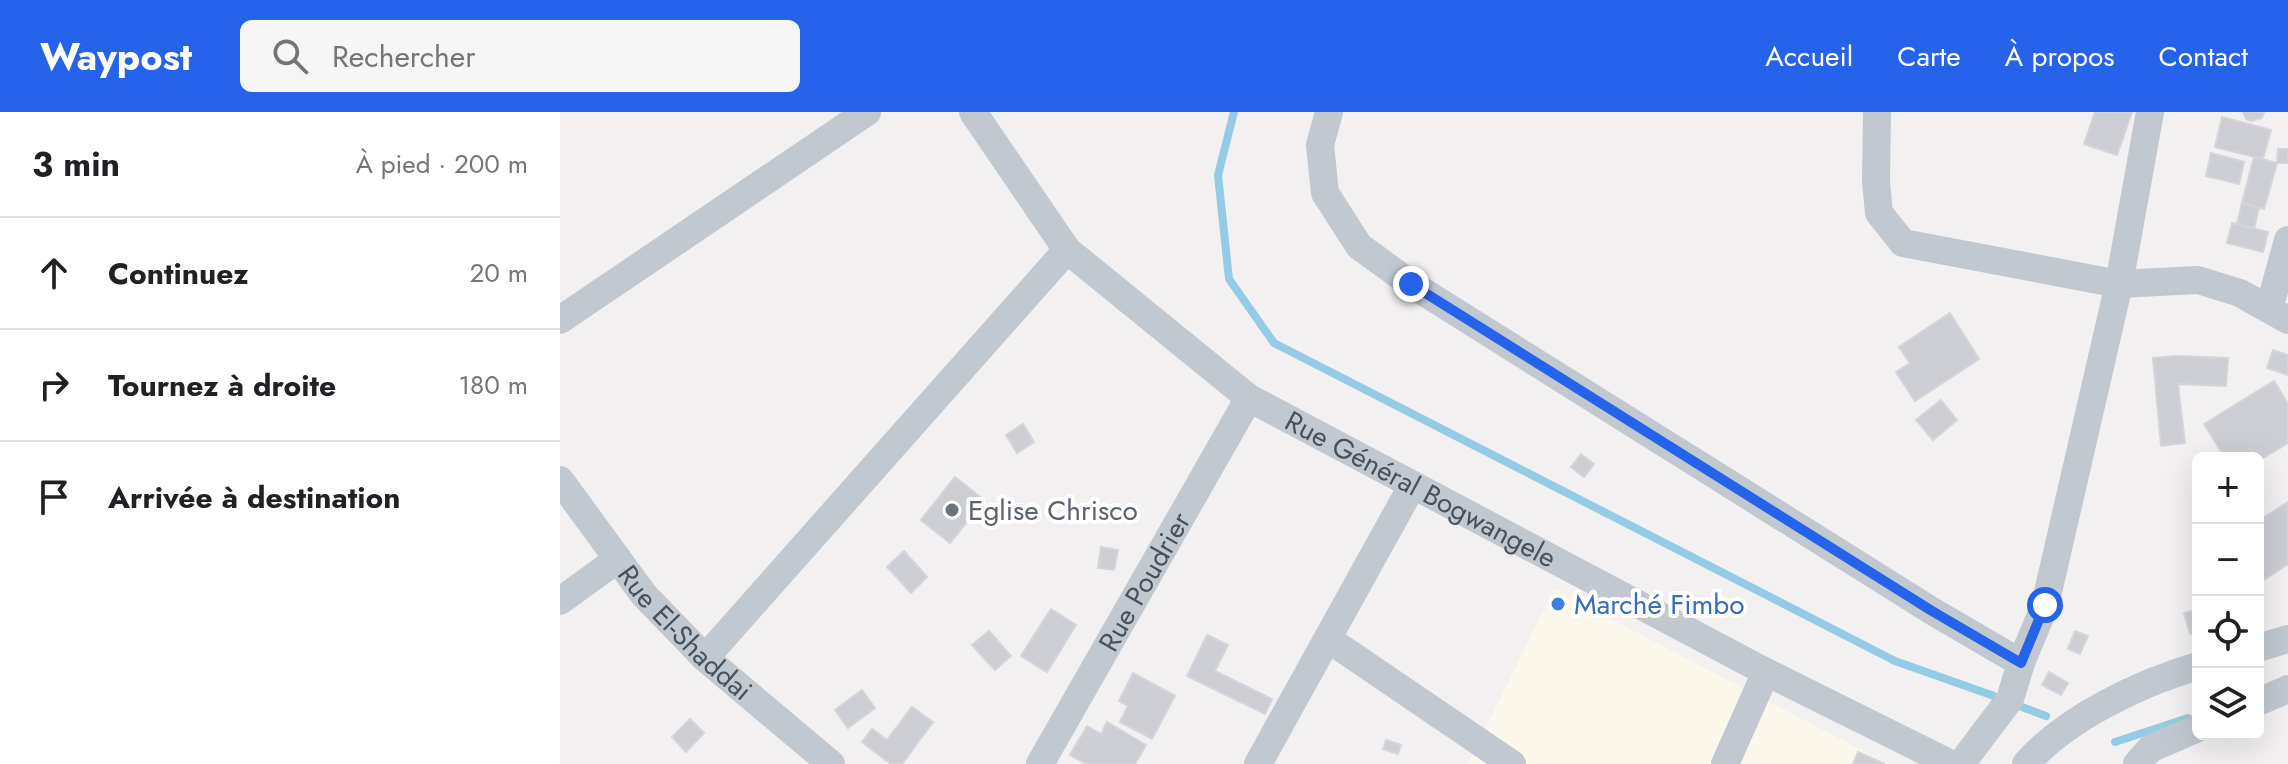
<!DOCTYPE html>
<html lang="fr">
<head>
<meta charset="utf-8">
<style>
  :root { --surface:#fff; --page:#f6f6f6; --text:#202124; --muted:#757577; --line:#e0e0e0; --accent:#2563eb }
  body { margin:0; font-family:Jost,sans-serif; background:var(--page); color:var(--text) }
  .controls { position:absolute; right:24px; bottom:24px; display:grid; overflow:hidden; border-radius:12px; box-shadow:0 8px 32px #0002 }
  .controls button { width:72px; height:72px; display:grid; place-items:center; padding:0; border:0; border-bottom:2px solid var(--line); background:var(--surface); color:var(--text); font:40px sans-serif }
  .stop { position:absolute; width:24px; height:24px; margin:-18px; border:6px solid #2563eb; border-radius:50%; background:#fff }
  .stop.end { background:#2563eb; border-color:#fff; box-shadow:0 2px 8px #0008 }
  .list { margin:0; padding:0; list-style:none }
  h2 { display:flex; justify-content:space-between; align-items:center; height:104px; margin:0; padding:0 32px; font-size:34px }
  h2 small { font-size:26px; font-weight:400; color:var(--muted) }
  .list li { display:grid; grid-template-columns:52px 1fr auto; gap:24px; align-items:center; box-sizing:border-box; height:112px; padding:0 32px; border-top:2px solid var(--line) }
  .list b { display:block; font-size:30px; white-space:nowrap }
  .list em { font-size:26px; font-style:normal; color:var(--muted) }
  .icon { flex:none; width:44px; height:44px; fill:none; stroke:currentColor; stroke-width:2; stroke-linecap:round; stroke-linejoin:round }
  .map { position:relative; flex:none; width:1728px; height:652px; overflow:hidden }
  header { display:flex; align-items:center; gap:48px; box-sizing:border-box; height:112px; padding:0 40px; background:var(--accent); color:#fff }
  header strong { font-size:38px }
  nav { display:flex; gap:44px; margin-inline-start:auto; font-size:28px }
  .search { width:560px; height:72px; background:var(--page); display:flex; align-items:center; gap:20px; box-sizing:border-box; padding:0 28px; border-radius:12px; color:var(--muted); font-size:30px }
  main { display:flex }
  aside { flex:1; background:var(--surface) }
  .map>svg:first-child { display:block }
  .commercial { fill:#fbf7eb }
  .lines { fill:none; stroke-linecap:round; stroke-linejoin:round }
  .stream { stroke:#93cce4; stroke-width:8 }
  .building { fill:#cdced4; stroke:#d4d5da; stroke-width:2 }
  .minor { stroke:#c1c8d0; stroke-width:28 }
  .route { stroke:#2563eb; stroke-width:10 }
  .worship-dot { fill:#6b7280; stroke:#fff; stroke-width:3 }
  .shop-dot { fill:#3f7fe0; stroke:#fff; stroke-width:3 }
  .labels { text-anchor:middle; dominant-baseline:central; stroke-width:8; stroke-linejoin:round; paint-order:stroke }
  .street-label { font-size:28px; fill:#49515b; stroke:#fff }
  .worship-label { font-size:28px; fill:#5b616d; stroke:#fff; text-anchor:start }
  .shop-label { font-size:28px; fill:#366cbe; stroke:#fff; text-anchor:start }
</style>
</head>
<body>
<header>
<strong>Waypost</strong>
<div class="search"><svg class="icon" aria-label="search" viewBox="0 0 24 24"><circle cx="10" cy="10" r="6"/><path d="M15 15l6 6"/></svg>Rechercher</div>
<nav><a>Accueil</a><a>Carte</a><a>À propos</a><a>Contact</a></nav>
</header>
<main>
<aside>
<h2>3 min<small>À pied · 200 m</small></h2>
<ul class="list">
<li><svg class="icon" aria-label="ahead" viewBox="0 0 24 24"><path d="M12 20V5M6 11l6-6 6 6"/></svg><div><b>Continuez</b></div><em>20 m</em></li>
<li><svg class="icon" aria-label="right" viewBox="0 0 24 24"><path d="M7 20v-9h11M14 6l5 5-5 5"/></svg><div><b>Tournez à droite</b></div><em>180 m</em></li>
<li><svg class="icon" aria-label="arrive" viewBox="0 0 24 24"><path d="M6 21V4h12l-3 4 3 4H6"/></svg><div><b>Arrivée à destination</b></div></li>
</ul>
</aside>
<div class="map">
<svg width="1728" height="652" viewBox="0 0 1728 652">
  <rect width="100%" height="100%" fill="#f2f0f0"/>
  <polygon class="commercial" points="994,477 1328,652 908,652"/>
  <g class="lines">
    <g class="stream">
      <polyline points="674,0 658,63 669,167 714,231 1335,549 1434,584"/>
      <polyline points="1462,595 1486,604"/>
      <polyline points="1555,630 1628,606"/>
    </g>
  </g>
  <g class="building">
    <polygon points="1535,0 1572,0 1557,43 1524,32"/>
    <polygon points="1683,0 1704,0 1702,6 1691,9 1686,7"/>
    <polygon points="1662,5 1711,18 1703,47 1655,35"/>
    <polygon points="1718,37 1728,37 1728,51 1717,51"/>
    <polygon points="1651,41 1684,50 1679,72 1646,64"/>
    <polygon points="1694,45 1717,51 1704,97 1682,91"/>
    <polygon points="1682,91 1699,96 1694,117 1677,112"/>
    <polygon points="1672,111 1708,120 1703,140 1667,131"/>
    <polygon points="1390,201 1419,247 1355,289 1336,260 1350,251 1339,235"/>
    <polygon points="1713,238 1728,243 1728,263 1707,256"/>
    <polygon points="1615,244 1668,246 1666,274 1618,272 1625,331 1601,334 1593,246"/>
    <polygon points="1714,269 1728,292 1728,331 1698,349 1698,346 1665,346 1644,312"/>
    <polygon points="1381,288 1397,308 1373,328 1356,308"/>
    <polygon points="463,312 474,330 457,341 446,323"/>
    <polygon points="1021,342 1034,352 1024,365 1011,355"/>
    <polygon points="395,365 424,388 390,431 361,408"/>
    <polygon points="1728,390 1728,452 1698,472 1698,409"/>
    <polygon points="541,435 558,438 554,458 538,456"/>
    <polygon points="344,439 367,465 351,481 327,455"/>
    <polygon points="491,497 516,513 487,560 461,544"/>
    <polygon points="1638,497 1638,520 1630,522 1624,501"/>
    <polygon points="429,519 451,544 435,558 412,533"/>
    <polygon points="1515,519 1528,524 1520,542 1508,537"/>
    <polygon points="647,523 668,533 655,559 712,587 705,602 627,564"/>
    <polygon points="1489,560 1508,571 1501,583 1482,573"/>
    <polygon points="573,561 615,584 592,627 560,610 568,594 559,589"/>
    <polygon points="302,578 315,596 288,616 275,598"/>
    <polygon points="352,595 373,610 342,652 331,652 302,630 312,617 327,628"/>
    <polygon points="130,607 144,621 126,640 112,625"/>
    <polygon points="547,610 586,633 575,652 526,652 510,643 527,614 541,622"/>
    <polygon points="826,628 841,633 838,642 823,637"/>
    <polygon points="1298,640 1325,652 1293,652"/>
  </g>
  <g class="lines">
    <g class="minor">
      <path id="s1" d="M413,0L507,138L689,286L1206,560L1391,652"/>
      <polyline points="769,0 760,33 765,81 799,134 851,172 1372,499 1461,551"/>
      <polyline points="1317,0 1316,70 1319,101 1343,131 1559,172 1638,168 1680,181 1728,208"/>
      <polyline points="1709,197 1728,128"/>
      <polyline points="0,208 307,0"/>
      <path id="s2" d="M0,368L84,483L145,546L271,652"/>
      <polyline points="0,489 58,447"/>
      <polyline points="768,527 952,652"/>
      <polyline points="1698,536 1728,527"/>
      <polyline points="145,546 507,138"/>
      <polyline points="1698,590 1728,577"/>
      <path id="s3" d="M480,652L689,286"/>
      <polyline points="698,652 852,374"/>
      <polyline points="1165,652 1206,560"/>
      <polyline points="1401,652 1450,587 1461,551 1485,493 1559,172 1590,0"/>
      <path d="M1466,652C1506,606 1580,571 1638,554"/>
      <polyline points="1577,652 1590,637 1638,616"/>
    </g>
  </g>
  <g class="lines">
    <polyline class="route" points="851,172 1372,499 1461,551 1485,493"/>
  </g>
  <circle class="worship-dot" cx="392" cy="398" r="8"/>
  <circle class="shop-dot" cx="998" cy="492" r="8"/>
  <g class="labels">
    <g class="street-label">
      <text stroke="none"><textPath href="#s1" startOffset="596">Rue Général Bogwangele</textPath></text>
      <text stroke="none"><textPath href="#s3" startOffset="210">Rue Poudrier</textPath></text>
      <text stroke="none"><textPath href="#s2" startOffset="198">Rue El-Shaddai</textPath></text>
    </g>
    <g class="worship-label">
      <text x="408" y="398">Eglise Chrisco</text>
    </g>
    <g class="shop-label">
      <text x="1014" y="492">Marché Fimbo</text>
    </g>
  </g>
</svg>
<div class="controls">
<button>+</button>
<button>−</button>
<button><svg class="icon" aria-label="locate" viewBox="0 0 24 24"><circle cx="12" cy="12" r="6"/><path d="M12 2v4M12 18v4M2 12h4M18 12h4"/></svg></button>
<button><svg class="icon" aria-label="layers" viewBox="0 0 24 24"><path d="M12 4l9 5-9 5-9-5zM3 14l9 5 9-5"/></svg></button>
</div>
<div class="stop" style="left:1485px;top:493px"></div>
<div class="stop end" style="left:851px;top:172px"></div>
</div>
</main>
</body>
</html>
